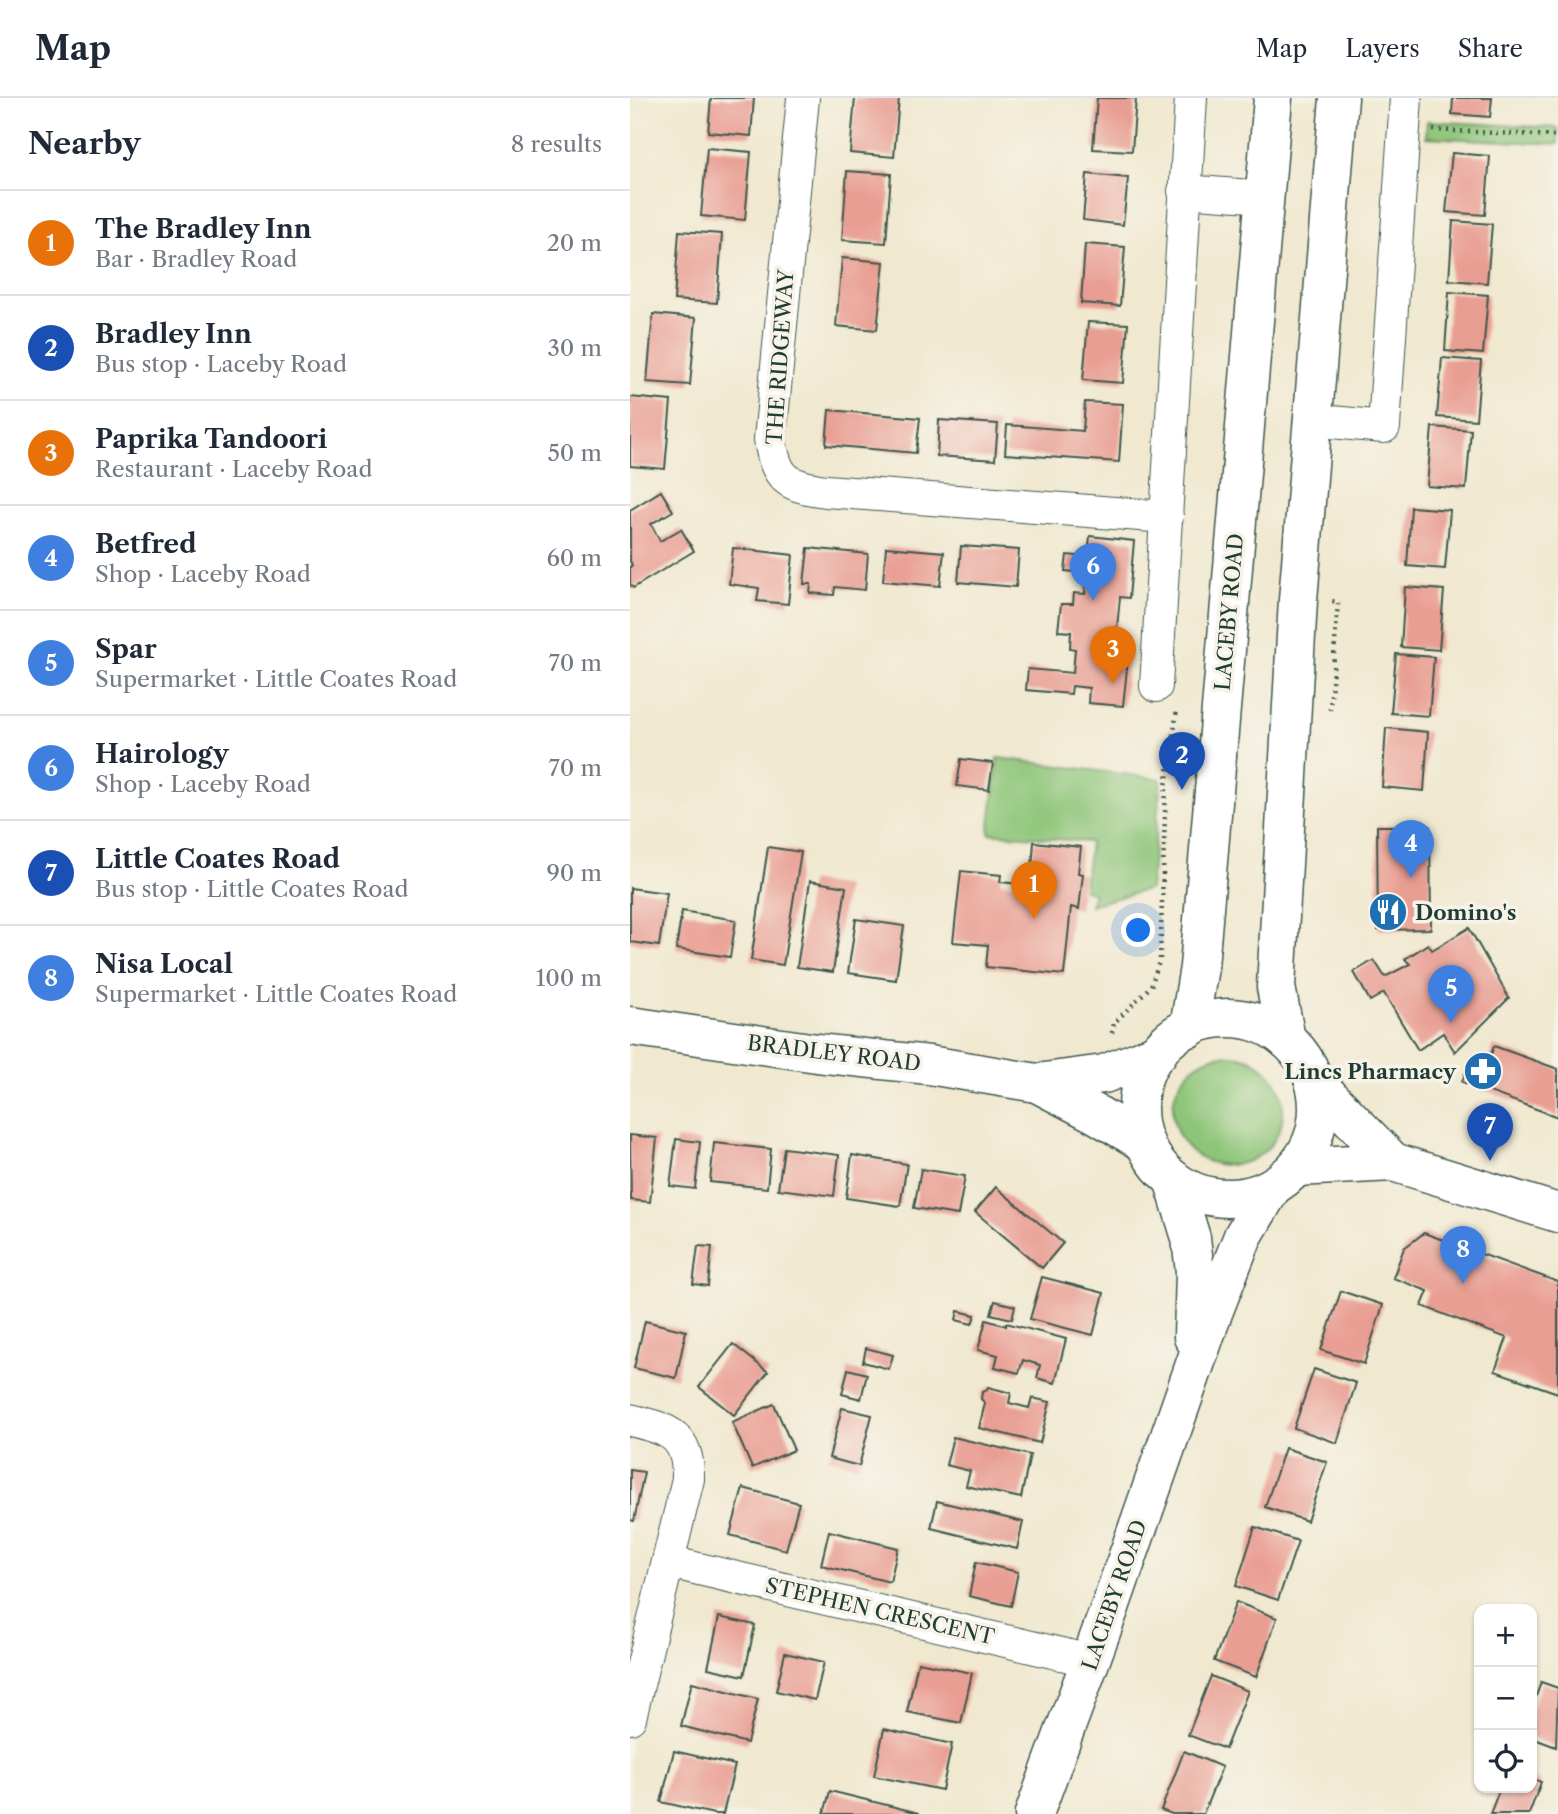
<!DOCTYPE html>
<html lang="en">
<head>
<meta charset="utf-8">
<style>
  :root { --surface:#fff; --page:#f2f2f3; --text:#1f2937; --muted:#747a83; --line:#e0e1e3; --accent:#1f6fb2 }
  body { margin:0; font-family:"Libre Caslon Text",serif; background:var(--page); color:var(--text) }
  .controls { position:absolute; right:21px; bottom:21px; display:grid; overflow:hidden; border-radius:14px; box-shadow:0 2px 5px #0004 }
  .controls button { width:63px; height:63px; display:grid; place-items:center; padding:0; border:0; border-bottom:2px solid var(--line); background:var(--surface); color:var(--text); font:35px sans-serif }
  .you { position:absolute; left:509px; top:833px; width:24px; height:24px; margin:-18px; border:5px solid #fff; border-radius:50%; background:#1a73e8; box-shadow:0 0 0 10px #1a73e833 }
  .badge { display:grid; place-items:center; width:46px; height:46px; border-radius:50%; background:var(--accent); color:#fff; font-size:23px; font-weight:700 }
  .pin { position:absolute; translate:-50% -58px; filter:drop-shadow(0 2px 4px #0008) }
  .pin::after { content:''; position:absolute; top:37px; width:24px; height:21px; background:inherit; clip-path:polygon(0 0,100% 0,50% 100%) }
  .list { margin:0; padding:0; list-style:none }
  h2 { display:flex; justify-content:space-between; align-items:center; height:91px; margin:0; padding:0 28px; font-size:30px }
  h2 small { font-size:23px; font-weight:400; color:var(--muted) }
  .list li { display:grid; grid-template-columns:46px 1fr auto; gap:21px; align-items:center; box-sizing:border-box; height:105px; padding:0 28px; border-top:2px solid var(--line) }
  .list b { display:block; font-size:26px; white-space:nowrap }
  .list p { margin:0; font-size:23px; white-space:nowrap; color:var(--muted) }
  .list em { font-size:23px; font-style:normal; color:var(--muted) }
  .icon { flex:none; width:38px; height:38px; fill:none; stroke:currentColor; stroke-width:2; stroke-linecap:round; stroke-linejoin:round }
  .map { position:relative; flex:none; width:928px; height:1716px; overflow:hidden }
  header { display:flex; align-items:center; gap:42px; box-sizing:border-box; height:98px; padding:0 35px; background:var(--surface); border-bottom:2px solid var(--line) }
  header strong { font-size:33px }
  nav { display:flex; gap:38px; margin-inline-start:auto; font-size:24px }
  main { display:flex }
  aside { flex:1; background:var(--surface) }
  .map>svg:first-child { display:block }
  .green { fill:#8dc578; stroke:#568156; stroke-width:2 }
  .building { fill:#e99e93 }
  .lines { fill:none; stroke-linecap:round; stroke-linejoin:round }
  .street-casing { stroke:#3e574b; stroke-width:34 }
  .secondary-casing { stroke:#3e574b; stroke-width:41 }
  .highway-casing { stroke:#3e574b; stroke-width:41 }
  .path { stroke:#3e574b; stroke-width:4.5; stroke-dasharray:2 5; stroke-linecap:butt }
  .street { stroke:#fff; stroke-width:32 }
  .secondary { stroke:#fff; stroke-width:38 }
  .highway { stroke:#fff; stroke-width:38 }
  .labels { text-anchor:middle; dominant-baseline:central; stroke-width:7; stroke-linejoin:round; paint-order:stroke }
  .street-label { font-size:21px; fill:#1f3d34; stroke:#f7f3e8 }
  .poi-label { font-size:21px; font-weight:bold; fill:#1f3d34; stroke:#f7f3e8; text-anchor:start }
</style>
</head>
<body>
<header>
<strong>Map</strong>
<nav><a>Map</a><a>Layers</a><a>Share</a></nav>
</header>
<main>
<aside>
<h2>Nearby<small>8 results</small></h2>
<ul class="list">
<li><span class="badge" style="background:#e8710a">1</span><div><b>The Bradley Inn</b><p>Bar · Bradley Road</p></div><em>20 m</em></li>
<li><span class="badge" style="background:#1a4fb4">2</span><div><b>Bradley Inn</b><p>Bus stop · Laceby Road</p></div><em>30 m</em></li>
<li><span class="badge" style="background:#e8710a">3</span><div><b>Paprika Tandoori</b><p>Restaurant · Laceby Road</p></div><em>50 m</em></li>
<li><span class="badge" style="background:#3f7fe0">4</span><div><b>Betfred</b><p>Shop · Laceby Road</p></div><em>60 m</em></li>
<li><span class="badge" style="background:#3f7fe0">5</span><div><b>Spar</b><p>Supermarket · Little Coates Road</p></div><em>70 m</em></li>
<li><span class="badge" style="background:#3f7fe0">6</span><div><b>Hairology</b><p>Shop · Laceby Road</p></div><em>70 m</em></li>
<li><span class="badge" style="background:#1a4fb4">7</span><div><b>Little Coates Road</b><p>Bus stop · Little Coates Road</p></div><em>90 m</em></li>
<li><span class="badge" style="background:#3f7fe0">8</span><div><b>Nisa Local</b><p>Supermarket · Little Coates Road</p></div><em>100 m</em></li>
</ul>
</aside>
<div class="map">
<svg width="928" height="1716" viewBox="0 0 928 1716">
  <rect width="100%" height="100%" fill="#f7f3e8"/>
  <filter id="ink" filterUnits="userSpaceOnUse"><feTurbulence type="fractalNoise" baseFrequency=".0143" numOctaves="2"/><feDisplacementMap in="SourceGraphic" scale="14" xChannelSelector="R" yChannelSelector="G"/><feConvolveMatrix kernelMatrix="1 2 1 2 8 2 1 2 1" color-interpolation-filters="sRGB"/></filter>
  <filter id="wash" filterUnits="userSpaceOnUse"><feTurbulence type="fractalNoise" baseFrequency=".00686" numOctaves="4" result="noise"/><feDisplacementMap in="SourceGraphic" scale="28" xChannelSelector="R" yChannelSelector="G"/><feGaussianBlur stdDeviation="1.57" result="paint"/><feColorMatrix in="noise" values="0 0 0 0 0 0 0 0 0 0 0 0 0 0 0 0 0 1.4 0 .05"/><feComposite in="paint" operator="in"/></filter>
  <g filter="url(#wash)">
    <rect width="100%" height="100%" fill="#f0e8cf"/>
    <g class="green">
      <polygon points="797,23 928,30 928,46 796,39"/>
      <polygon points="368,660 531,681 520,791 460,807 464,795 454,792 460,744 359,735"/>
      <circle cx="598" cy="1012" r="55"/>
    </g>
    <g id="blocks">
      <g class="building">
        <polygon points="81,0 124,0 121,38 78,34"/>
        <polygon points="225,0 269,0 264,59 220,55"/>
        <polygon points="467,0 506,0 502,53 463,51"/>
        <polygon points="823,0 862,0 860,19 822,16"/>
        <polygon points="77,50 121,54 115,122 71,118"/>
        <polygon points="822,55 860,58 855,117 816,114"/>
        <polygon points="217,73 261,76 256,145 212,142"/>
        <polygon points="457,76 498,80 493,127 453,122"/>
        <polygon points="823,123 862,126 857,185 819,182"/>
        <polygon points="49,133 92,136 87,205 44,202"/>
        <polygon points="455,146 495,149 490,208 451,205"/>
        <polygon points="212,160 254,164 247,232 206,228"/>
        <polygon points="819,194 858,197 853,256 815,253"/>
        <polygon points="23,216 66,220 60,287 17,284"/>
        <polygon points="458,224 498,226 493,285 453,282"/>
        <polygon points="812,260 851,263 846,322 807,319"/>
        <polygon points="0,299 41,303 35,371 0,368"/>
        <polygon points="455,304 493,306 489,364 375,356 377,327 453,333"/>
        <polygon points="199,312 290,320 286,355 196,347"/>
        <polygon points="309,322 368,326 365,362 307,358"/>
        <polygon points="802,329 841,332 836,391 797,388"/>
        <polygon points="31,393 43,413 21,426 30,443 51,431 64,453 3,490 0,486 0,469 2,467 0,463 0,412"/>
        <polygon points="781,409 820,412 815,471 777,468"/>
        <polygon points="460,438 504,443 499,500 490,499 485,551 499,552 493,608 458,605 459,590 442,588 441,596 396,592 398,571 443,575 445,551 440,550 441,534 428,533 431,506 443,506 444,495 455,496 457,475 435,473 437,457 458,459"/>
        <polygon points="331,448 389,452 386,489 328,484"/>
        <polygon points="256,449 314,454 310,488 253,483"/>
        <polygon points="103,450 163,457 158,506 127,503 129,490 99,486"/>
        <polygon points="178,450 238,456 235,492 205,489 204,497 180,495 181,486 174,486"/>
        <polygon points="775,489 814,492 809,552 771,549"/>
        <polygon points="766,556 804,559 799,618 761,615"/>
        <polygon points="756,630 798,634 794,693 752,689"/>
        <polygon points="331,661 363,665 359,692 327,688"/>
        <polygon points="747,728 800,728 801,831 748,832"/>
        <polygon points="404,744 451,749 448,775 453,776 449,811 441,809 434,877 356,869 358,847 323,844 331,773 371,777 370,784 412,788 414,772 402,770"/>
        <polygon points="138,749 171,754 153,867 121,862"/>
        <polygon points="180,783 216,789 203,874 167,869"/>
        <polygon points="0,790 37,795 29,848 0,844"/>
        <polygon points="52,813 106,822 100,859 46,851"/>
        <polygon points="226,821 274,828 266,882 218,875"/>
        <polygon points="839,830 879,900 825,954 813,935 788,952 754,895 740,903 724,874 744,862 755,879 780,866 775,861 798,846 802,852"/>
        <polygon points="864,948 928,971 928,1019 832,984 840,962 857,968"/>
        <polygon points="0,1037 27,1040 20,1104 1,1102"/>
        <polygon points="46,1041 70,1044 65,1091 40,1088"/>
        <polygon points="84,1045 141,1051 137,1090 80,1084"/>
        <polygon points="154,1050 209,1057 204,1098 148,1091"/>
        <polygon points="222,1057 277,1066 270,1108 216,1100"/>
        <polygon points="291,1071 335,1078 328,1117 284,1110"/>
        <polygon points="366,1089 433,1145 412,1170 345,1114"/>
        <polygon points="794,1135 928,1184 928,1295 865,1273 877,1240 792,1208 798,1193 763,1180 774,1150"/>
        <polygon points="68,1148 82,1149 78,1188 63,1186"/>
        <polygon points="412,1179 474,1195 463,1237 400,1221"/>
        <polygon points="711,1193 753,1207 734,1266 691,1252"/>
        <polygon points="365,1203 385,1208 382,1221 361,1216"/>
        <polygon points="328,1213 345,1217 342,1226 326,1222"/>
        <polygon points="356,1222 376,1228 376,1225 436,1241 425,1285 407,1280 410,1267 393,1262 389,1275 365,1269 368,1257 348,1252"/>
        <polygon points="15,1223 56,1233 46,1280 4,1270"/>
        <polygon points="103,1246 138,1274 104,1317 69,1289"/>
        <polygon points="236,1250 263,1257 259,1271 233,1264"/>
        <polygon points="218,1271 237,1276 231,1301 212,1296"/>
        <polygon points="684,1271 726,1285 707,1345 664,1330"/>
        <polygon points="358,1289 381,1295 379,1305 399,1310 402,1300 420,1304 410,1345 349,1330 355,1305 351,1301 352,1294 357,1292"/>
        <polygon points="144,1306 164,1352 122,1370 102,1324"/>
        <polygon points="212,1310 242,1317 229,1368 199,1360"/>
        <polygon points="323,1339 400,1357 391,1400 336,1388 340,1373 316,1367"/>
        <polygon points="655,1350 697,1364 677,1423 635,1409"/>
        <polygon points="0,1372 14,1374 4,1423 0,1422"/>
        <polygon points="113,1390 169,1405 156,1452 100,1437"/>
        <polygon points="307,1403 393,1424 387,1451 301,1430"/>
        <polygon points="625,1429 668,1443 648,1502 606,1488"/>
        <polygon points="199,1433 268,1450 260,1484 191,1467"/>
        <polygon points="346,1464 388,1474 381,1508 339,1498"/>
        <polygon points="606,1504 647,1520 626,1579 584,1563"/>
        <polygon points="89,1519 125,1527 114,1578 78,1570"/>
        <polygon points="155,1555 194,1564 185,1602 146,1593"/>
        <polygon points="288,1564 342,1575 331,1625 277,1614"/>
        <polygon points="581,1578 618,1593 595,1651 558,1637"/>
        <polygon points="62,1584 128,1601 117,1645 51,1628"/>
        <polygon points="911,1584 928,1590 926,1649 902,1640 902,1610"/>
        <polygon points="254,1631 322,1646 312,1692 244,1678"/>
        <polygon points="44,1653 105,1667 93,1716 84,1716 31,1704"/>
        <polygon points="554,1653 592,1669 573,1716 542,1716 531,1712"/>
        <polygon points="902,1680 911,1684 899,1716 860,1716 870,1690 902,1690"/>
        <polygon points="200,1693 289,1715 289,1716 194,1716"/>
      </g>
    </g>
  </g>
  <g filter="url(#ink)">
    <use href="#blocks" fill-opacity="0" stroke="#3e574b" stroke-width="2"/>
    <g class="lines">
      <g class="street-casing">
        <g id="street">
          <path d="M173,0L140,341C146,381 157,388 196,393L537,419"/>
          <polyline points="554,93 635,99"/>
          <polyline points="681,322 754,329 776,0"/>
          <polyline points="526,588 561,0"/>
          <path d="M0,1322C39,1331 59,1337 58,1381L0,1620"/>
          <polyline points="39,1464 461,1563"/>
        </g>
      </g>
      <g class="secondary-casing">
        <g id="secondary">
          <polyline points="0,928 187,955 299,967 407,985 474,976 528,955"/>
          <polyline points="684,983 763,1064"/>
          <polyline points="407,985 466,1016 515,1045"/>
          <polyline points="667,1069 763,1064 928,1115"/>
        </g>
      </g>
      <g class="highway-casing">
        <g id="highway">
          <circle cx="598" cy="1010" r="90"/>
          <polyline points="559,930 569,869 643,0"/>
          <polyline points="656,941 646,889 668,502 709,0"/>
          <polyline points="543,1081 561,1140 565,1174 563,1239"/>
          <polyline points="404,1716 478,1515 584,1212 613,1138 642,1089"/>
        </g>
      </g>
      <g class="path">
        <polyline points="803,32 928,38"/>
        <polyline points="700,612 708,504 702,503"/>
        <polyline points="482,935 484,925 521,888 530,861 536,688 547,612"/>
      </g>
      <use href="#street" class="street"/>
      <use href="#secondary" class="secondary"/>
      <use href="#highway" class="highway"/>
    </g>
  </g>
  <defs>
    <g id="restaurant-disc" transform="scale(2.0125)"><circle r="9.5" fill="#1f6fb2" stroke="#f7f3e8"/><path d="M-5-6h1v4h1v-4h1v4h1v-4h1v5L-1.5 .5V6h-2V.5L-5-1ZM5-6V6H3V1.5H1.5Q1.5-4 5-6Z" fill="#fff"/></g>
    <g id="pharmacy-disc" transform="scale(2.0125)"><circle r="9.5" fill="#1f6fb2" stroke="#f7f3e8"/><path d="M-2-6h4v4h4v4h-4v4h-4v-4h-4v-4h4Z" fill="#fff"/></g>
  </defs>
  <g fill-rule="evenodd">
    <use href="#restaurant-disc" x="758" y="814"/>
    <use href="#pharmacy-disc" x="853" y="973"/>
  </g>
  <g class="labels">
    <g class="street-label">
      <text transform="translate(150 259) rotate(-86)">THE RIDGEWAY</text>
      <text transform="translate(599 514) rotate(-85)">LACEBY ROAD</text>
      <text transform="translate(204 955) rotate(7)">BRADLEY ROAD</text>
      <text transform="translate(484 1497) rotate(-71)">LACEBY ROAD</text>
      <text transform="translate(250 1513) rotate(13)">STEPHEN CRESCENT</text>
    </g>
    <g class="poi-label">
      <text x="785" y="814">Domino's</text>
      <text x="826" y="973" text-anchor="end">Lincs Pharmacy</text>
    </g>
  </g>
</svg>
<div class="controls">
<button>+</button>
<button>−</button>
<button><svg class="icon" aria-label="locate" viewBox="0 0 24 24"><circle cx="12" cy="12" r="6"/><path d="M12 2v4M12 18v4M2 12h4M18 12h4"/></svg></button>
</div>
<div class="you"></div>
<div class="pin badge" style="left:404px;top:821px;background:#e8710a">1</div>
<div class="pin badge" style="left:552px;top:692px;background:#1a4fb4">2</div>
<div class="pin badge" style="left:483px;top:586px;background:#e8710a">3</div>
<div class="pin badge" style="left:781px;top:780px;background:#3f7fe0">4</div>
<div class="pin badge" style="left:821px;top:925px;background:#3f7fe0">5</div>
<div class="pin badge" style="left:463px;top:503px;background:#3f7fe0">6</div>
<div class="pin badge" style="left:860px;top:1063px;background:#1a4fb4">7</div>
<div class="pin badge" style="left:833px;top:1186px;background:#3f7fe0">8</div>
</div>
</main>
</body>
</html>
